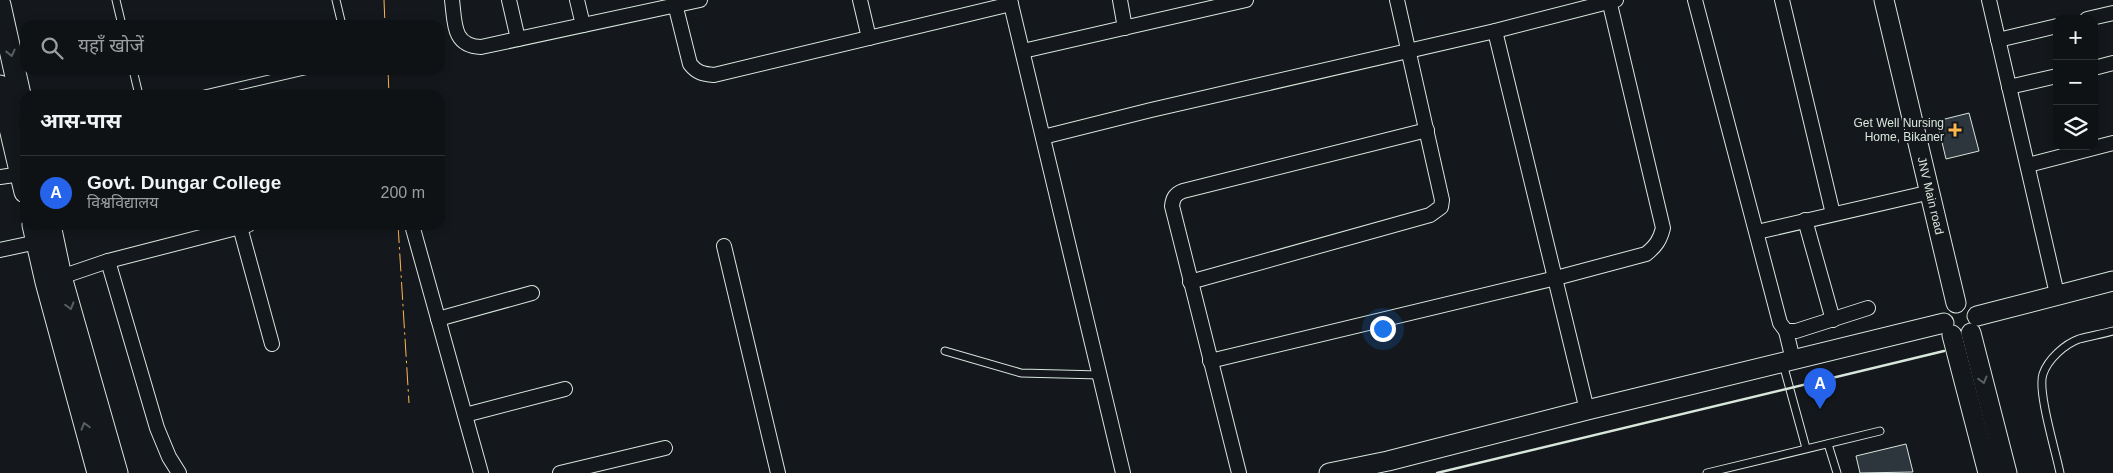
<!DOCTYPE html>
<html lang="hi">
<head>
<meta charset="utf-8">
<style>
  :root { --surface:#0f1215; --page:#1d2022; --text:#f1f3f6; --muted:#9b9ea0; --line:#2f3234; --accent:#2563eb }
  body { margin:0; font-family:Arial,"Noto Sans Devanagari",sans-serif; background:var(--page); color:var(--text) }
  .controls { position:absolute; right:15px; top:15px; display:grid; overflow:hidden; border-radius:10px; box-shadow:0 2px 8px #0003 }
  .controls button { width:45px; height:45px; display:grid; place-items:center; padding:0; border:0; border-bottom:1px solid var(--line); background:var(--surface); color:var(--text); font:25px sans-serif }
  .you { position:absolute; left:1382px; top:328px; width:18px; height:18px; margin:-12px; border:4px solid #fff; border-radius:50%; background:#1a73e8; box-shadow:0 0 0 8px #1a73e833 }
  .badge { display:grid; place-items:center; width:32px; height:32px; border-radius:50%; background:var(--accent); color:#fff; font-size:16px; font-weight:700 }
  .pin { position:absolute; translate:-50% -41px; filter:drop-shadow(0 1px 2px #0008) }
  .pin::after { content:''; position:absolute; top:26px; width:18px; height:15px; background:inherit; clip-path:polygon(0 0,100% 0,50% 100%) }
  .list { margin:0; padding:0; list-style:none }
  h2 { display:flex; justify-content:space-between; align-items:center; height:65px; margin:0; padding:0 20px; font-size:21px }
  h2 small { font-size:16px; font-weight:400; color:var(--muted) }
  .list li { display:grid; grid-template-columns:32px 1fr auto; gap:15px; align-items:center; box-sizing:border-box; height:75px; padding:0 20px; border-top:1px solid var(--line) }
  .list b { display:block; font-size:19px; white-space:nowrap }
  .list p { margin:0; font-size:16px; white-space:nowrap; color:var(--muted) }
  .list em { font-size:16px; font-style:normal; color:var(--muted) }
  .icon { flex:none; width:28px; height:28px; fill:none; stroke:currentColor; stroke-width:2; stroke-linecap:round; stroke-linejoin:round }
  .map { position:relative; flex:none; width:2113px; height:473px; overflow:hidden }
  .search { position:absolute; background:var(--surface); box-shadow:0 2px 8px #0003; left:20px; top:20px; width:425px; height:55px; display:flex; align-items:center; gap:12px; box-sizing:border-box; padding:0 18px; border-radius:15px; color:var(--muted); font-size:19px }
  .panel { position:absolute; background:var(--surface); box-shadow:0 2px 8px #0003; left:20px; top:90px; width:425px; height:140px; border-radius:15px }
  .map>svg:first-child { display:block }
  .building { fill:#2c363c; stroke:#d8e6dc }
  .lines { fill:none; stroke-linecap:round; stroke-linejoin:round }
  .lane-casing { stroke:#d8e6dc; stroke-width:9 }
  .street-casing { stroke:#d8e6dc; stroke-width:16 }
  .secondary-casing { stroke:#d8e6dc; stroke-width:21 }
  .primary-casing { stroke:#d8e6dc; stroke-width:23 }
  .lane { stroke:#14181c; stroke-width:7 }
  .street { stroke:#14181c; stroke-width:14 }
  .secondary { stroke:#14181c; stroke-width:19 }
  .primary { stroke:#14181c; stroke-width:21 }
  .wall { stroke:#d8e6dc; stroke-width:2.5 }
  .power { stroke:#ffb74d; stroke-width:1; stroke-dasharray:18 4 2.5 4; stroke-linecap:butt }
  .oneway { stroke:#59605f }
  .poi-dot { fill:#ffb74d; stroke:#14181c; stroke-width:2 }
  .labels { text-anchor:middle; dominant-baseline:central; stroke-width:4; stroke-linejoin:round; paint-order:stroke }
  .poi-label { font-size:12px; fill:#d8e6dc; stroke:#14181c; text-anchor:end }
  .street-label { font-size:12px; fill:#d8e6dc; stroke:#14181c }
</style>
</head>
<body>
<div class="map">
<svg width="2113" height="473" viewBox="0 0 2113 473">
  <rect width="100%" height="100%" fill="#14181c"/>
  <g class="building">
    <polygon points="1969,113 1979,151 1946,159 1937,121"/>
    <polygon points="1906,444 1913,472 1860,473 1856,456"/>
  </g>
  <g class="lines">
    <g class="lane-casing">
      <g id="lane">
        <polyline points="116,0 122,25"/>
        <polyline points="336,0 342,25"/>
        <polyline points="133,70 139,95"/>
        <polyline points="201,95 308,70"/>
        <polyline points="945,351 1021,373 1100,375"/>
        <polyline points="1783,364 1806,448"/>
        <polyline points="1828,444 1837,473"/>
        <polyline points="1707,473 1880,431"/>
        <path d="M2060,473C2056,452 2037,391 2043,374C2048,359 2065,344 2079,339C2090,336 2102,334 2113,331"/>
      </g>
    </g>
    <g class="street-casing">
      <g id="street">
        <path d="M452,0C455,22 452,46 481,47L700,0"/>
        <polyline points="509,0 518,39"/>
        <polyline points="577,0 583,25"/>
        <path d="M674,0L690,64C697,73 703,74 714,75L1011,4"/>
        <polyline points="860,0 869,38"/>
        <polyline points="1010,0 1123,473"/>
        <polyline points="1120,0 1125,28"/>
        <polyline points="1695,0 1780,323 1786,331 1796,331 1868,308"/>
        <polyline points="1782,0 1833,214"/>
        <polyline points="1989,0 2057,294"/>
        <polyline points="2087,19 2113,13"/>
        <polyline points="1495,31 1587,410"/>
        <polyline points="1998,40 2057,26"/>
        <polyline points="1023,51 1246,0"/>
        <polyline points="2094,68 2113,63"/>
        <polyline points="2009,87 2057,76"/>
        <polyline points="1043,137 1151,110 1495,31 1616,0"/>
        <polyline points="2028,165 2113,143"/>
        <polyline points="0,177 21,174"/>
        <polyline points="1805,220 1833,320"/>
        <polyline points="412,225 481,473"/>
        <polyline points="240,227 272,344"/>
        <polyline points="1757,232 1931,192"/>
        <polyline points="724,246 778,473"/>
        <polyline points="0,250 37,242"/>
        <polyline points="108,261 157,428 169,457 179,473"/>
        <polyline points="61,277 108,261 248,225"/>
        <polyline points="1190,282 1430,215 1441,207 1442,200 1397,0"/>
        <polyline points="438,319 532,293"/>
        <polyline points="1786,331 1793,360"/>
        <path d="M1210,361L1556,278L1646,254C1656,246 1660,240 1663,228L1609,0"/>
        <polyline points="465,415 565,389"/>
        <polyline points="560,473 665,448"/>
        <path d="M1239,473L1172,206C1173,198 1175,194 1183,191L1427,130"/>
      </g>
    </g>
    <g class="secondary-casing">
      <g id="secondary">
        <path id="s1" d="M1884,0L1956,303"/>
        <polyline points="1977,316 2113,281"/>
        <polyline points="1971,333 2007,473"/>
        <polyline points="1952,335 1988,473"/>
        <polyline points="1329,473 1388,461 1587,410 1944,323"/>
      </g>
    </g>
    <g class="primary-casing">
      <g id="primary">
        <polyline points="0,5 25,117"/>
        <polyline points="0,86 25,192"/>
        <polyline points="33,225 46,282 98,473"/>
        <polyline points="50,225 61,277 117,473"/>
      </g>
    </g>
    <use href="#lane" class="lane"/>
    <use href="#street" class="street"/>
    <use href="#secondary" class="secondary"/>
    <use href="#primary" class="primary"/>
    <polyline class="wall" points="1437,473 1944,351"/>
    <g class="power">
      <polyline points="384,0 385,25"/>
      <polyline points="388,70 389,95"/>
      <polyline points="398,225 409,403"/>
    </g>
  </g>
  <defs><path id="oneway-chevron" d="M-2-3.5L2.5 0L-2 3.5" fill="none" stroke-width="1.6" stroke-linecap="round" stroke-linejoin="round" transform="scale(1.25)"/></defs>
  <g class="oneway">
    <use href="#oneway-chevron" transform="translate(11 53) rotate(77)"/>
    <use href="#oneway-chevron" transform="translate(70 306) rotate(74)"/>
    <use href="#oneway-chevron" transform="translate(1983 380) rotate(75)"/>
    <use href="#oneway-chevron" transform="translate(85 426) rotate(-106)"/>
  </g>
  <path class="poi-dot" d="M1952.5 122.5h5v5h5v5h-5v5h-5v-5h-5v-5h5z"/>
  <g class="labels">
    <g class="poi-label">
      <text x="1944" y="123">Get Well Nursing<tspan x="1944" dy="14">Home, Bikaner</tspan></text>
    </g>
    <g class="street-label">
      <text stroke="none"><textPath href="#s1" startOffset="201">JNV Main road</textPath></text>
    </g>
  </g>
</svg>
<div class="controls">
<button>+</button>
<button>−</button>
<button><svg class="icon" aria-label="layers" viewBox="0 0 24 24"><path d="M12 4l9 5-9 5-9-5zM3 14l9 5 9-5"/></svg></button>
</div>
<div class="you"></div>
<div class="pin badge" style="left:1820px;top:409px">A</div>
<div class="search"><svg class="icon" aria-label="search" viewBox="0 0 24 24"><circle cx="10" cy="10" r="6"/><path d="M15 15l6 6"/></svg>यहाँ खोजें</div>
<section class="panel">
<h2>आस-पास<small></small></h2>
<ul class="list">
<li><span class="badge">A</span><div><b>Govt. Dungar College</b><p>विश्वविद्यालय</p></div><em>200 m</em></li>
</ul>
</section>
</div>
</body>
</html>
